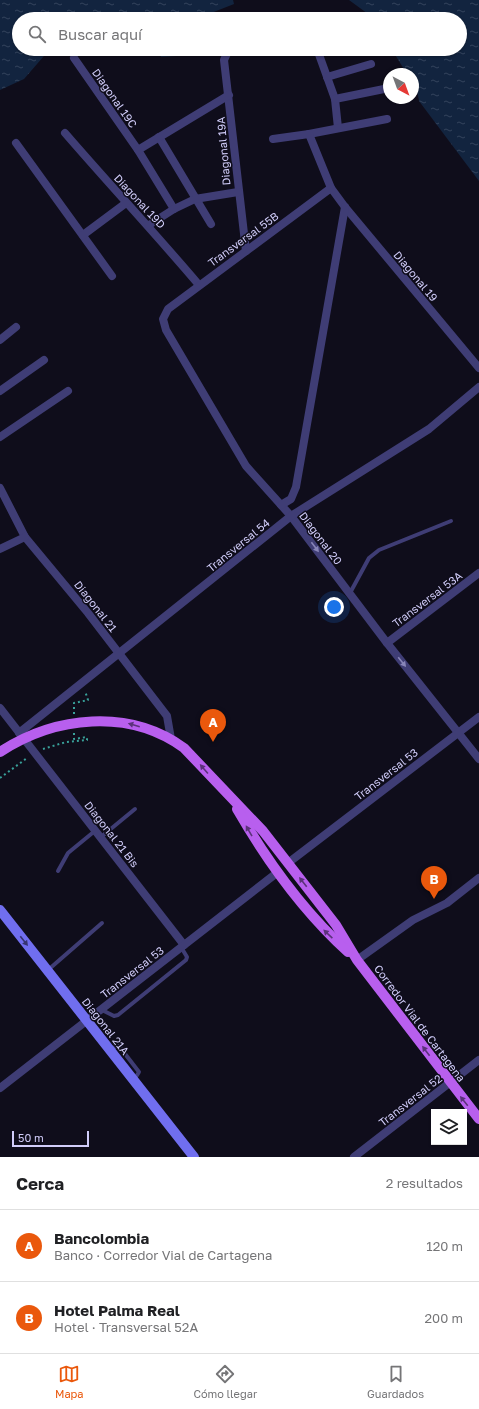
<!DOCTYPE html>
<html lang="es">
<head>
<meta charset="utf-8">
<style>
  :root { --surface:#fff; --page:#f2f2f2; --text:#202124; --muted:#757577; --line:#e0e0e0; --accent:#ea580c }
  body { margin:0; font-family:"Golos Text",sans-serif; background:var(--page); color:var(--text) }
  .controls { position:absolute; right:12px; bottom:12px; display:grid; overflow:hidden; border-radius:0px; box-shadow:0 1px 3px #0004 }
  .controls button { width:36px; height:36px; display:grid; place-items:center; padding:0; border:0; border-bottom:1px solid var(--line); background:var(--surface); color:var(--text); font:20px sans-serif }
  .compass { position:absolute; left:383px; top:68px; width:36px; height:36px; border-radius:50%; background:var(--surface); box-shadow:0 1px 3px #0004; rotate:139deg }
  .scale { position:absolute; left:12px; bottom:10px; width:77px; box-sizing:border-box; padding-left:4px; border:2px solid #d1cdfa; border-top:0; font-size:11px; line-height:14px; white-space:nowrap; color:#d1cdfa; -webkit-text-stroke:3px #0f0d1b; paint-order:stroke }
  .you { position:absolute; left:334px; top:607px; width:14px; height:14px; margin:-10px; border:3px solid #fff; border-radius:50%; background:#1a73e8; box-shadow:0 0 0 6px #1a73e833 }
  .badge { display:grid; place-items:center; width:26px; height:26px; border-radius:50%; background:var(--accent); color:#fff; font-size:13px; font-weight:700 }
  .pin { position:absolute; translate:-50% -33px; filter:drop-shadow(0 1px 2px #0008) }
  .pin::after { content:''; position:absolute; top:21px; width:14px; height:12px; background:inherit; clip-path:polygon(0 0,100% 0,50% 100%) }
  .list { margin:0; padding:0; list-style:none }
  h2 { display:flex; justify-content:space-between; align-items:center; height:52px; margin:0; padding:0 16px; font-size:17px }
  h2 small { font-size:13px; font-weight:400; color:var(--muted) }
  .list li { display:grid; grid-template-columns:26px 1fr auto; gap:12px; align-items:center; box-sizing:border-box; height:72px; padding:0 16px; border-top:1px solid var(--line) }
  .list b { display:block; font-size:15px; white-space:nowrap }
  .list p { margin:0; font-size:13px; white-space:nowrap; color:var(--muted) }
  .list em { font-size:13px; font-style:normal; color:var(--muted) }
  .icon { flex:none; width:22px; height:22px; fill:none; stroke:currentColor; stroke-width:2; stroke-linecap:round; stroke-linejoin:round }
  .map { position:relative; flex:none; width:479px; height:1157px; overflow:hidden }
  .search { position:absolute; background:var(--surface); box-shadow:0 1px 3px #0004; left:12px; right:12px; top:12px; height:44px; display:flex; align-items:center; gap:10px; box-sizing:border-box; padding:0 14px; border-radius:22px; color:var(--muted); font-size:15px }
  .sheet { height:196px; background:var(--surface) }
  nav { display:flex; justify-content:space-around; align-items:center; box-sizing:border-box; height:56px; border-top:1px solid var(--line); background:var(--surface); font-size:11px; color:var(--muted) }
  nav a { display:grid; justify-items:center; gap:2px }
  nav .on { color:var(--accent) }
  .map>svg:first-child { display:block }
  .water { fill:url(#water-ripples) }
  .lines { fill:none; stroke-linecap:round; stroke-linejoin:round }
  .path { stroke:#39a19a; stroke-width:2; stroke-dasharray:2 3; stroke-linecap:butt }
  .lane { stroke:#3f3d75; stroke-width:4 }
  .street { stroke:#3f3d75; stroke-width:8 }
  .secondary { stroke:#706eef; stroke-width:10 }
  .primary { stroke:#b85fee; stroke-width:10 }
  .oneway { fill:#8885b8 }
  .oneway2 { fill:#5b327a }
  .oneway3 { fill:#363470 }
  .labels { text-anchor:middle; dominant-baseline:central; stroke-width:3; stroke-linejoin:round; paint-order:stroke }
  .street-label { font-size:11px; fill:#d1cdfa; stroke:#0f0d1b }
</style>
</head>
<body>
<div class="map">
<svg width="479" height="1157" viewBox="0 0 479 1157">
  <defs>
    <pattern id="water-ripples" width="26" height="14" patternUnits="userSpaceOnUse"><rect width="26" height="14" fill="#12243f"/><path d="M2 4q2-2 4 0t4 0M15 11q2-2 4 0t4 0" fill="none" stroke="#33435c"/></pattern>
  </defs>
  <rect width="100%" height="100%" fill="#0f0d1b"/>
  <g class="water">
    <polygon points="0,0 233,0 234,4 206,15 203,19 146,19 143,13 127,19 19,19 19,49 50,49 24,79 0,90"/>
    <path d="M349,0H479V181L419,101C418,91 413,84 413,74H407L394,53L399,49H460V19H375Z"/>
    <polygon points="158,49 188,49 176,56 161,57"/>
  </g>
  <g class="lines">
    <g class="path">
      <polyline points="74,714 74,703 88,700 85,691"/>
      <polyline points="74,733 74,739 87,737"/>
      <polyline points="43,749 66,742 87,740 87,737"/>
      <polyline points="0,778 27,758"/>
    </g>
    <g class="lane">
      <polyline points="350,593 369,558 379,550 451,521"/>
      <polyline points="101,837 135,809"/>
      <polyline points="58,871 68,853 96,830"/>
      <polyline points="48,970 102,923"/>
      <polyline points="102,1010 114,1016 118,1015 186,960 187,957 181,947"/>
      <polyline points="109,1049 119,1046 139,1072 134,1080"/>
    </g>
    <g class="street">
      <polyline points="299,19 304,19"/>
      <polyline points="229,49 224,60 246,251"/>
      <polyline points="317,49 335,99 338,128"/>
      <polyline points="74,58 138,150 174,209"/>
      <polyline points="327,77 371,64"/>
      <polyline points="335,99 384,89"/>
      <path d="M65,133C109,184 155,233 199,285"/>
      <polyline points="309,134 387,119"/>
      <polyline points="159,137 211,224"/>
      <polyline points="273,139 309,134 331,188"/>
      <polyline points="16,143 112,276"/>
      <polyline points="138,150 229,95"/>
      <polyline points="149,225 174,209 195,199 238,192"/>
      <polyline points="83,235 126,203"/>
      <polyline points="0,340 16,327"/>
      <polyline points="479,368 345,207 331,188 168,309 163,319 166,330 246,466 291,516 387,643 479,759"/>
      <polyline points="0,391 44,360"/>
      <polyline points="0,437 68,391"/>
      <polyline points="0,488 25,537 88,613 167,716 171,739"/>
      <polyline points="281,505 291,499 296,487 345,207"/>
      <polyline points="0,549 25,537"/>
      <polyline points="387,643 479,573"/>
      <polyline points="0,708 184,945"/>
      <polyline points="19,733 291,516 429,429 479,387"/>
      <polyline points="288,863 479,717"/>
      <polyline points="357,960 413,920 447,903 479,878"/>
      <polyline points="0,1088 278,872"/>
      <polyline points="354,1157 479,1060"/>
    </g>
    <polyline class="secondary" points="0,910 194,1157"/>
    <g class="primary">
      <path d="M0,752C55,716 129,708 184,748L263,831L336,925L357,960L479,1119"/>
      <path d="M237,809C267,861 304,912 348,952"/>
    </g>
  </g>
  <defs><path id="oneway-solid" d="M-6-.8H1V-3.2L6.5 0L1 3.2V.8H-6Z"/></defs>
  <g class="oneway">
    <use href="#oneway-solid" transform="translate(315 547) rotate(53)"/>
    <use href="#oneway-solid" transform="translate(402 662) rotate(51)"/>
  </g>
  <g class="oneway2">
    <use href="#oneway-solid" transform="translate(134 725) rotate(-164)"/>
    <use href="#oneway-solid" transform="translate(204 769) rotate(-131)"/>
    <use href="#oneway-solid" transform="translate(249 831) rotate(-120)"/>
    <use href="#oneway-solid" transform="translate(303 882) rotate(-128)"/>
    <use href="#oneway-solid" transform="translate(328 934) rotate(-137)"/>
    <use href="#oneway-solid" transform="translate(426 1051) rotate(-127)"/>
    <use href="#oneway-solid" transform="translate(464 1101) rotate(-129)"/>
  </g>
  <use class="oneway3" href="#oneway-solid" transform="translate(24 941) rotate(52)"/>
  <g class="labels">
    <g class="street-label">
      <text transform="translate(115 98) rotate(55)">Diagonal 19C</text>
      <text transform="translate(223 151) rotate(-95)">Diagonal 19A</text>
      <text transform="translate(140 201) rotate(47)">Diagonal 19D</text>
      <text transform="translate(243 239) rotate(-36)">Transversal 55B</text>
      <text transform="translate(416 276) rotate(50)">Diagonal 19</text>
      <text transform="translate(321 538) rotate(53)">Diagonal 20</text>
      <text transform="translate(238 545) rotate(-39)">Transversal 54</text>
      <text transform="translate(427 599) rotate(-37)">Transversal 53A</text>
      <text transform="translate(96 606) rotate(52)">Diagonal 21</text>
      <text transform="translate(386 774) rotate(-38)">Transversal 53</text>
      <text transform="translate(112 834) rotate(52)">Diagonal 21 Bis</text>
      <text transform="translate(132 972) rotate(-38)">Transversal 53</text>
      <text transform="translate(420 1023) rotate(53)">Corredor Vial de Cartagena</text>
      <text transform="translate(106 1026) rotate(52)">Diagonal 21A</text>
      <text transform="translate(410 1100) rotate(-38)">Transversal 52</text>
    </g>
  </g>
</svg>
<div class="controls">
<button><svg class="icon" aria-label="layers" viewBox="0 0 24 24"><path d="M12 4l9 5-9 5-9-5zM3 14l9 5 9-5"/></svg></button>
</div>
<svg class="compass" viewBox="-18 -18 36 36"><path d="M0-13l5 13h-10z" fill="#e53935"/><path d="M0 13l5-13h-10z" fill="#757577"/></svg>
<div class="scale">50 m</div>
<div class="you"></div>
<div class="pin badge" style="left:213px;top:742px">A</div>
<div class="pin badge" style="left:434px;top:899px">B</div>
<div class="search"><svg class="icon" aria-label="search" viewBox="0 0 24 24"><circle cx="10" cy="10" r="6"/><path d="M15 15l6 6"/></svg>Buscar aquí</div>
</div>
<section class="sheet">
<h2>Cerca<small>2 resultados</small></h2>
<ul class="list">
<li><span class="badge">A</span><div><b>Bancolombia</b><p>Banco · Corredor Vial de Cartagena</p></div><em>120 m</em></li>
<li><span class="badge">B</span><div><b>Hotel Palma Real</b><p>Hotel · Transversal 52A</p></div><em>200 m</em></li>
</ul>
</section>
<nav>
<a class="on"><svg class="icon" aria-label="map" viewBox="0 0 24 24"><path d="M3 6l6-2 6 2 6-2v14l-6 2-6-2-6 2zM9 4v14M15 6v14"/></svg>Mapa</a>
<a><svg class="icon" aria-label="directions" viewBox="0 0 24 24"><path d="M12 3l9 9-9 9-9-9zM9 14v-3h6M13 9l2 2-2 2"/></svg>Cómo llegar</a>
<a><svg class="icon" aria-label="saved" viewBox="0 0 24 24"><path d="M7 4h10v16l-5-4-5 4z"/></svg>Guardados</a>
</nav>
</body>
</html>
